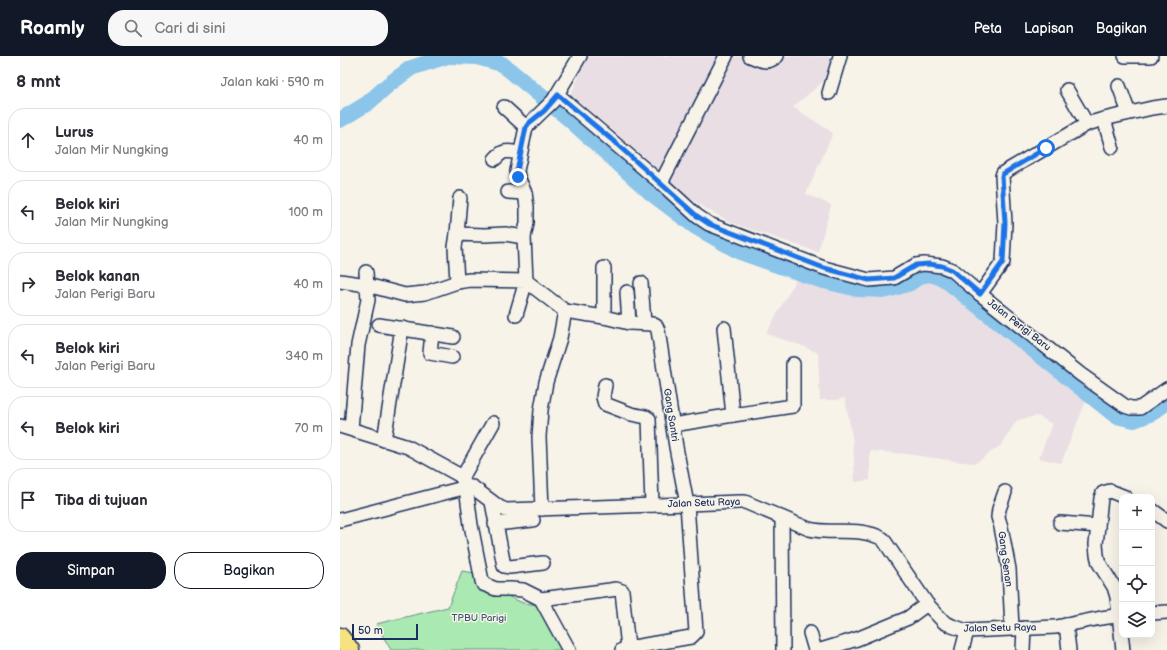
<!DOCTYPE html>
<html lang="id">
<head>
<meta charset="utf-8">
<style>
  :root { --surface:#fff; --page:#f7f7f7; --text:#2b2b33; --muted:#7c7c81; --line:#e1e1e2; --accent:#111827 }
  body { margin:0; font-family:"Balsamiq Sans",sans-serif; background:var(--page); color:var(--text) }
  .controls { position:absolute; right:12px; bottom:12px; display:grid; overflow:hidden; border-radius:8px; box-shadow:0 4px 16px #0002 }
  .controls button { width:36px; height:36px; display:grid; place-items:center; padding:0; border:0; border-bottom:1px solid var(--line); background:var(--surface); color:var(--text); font:20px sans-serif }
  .scale { position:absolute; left:12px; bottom:10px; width:66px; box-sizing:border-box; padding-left:4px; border:2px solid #1b2f5e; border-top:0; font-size:11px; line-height:14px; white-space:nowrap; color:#1b2f5e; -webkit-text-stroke:3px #f7f3e8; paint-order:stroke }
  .stop { position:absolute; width:12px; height:12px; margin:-9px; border:3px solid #1a73e8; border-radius:50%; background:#fff }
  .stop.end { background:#1a73e8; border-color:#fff; box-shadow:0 1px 4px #0008 }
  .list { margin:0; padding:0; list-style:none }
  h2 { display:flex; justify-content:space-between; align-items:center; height:52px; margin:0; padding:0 16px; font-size:17px }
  h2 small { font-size:13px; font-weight:400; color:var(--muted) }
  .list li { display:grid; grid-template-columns:26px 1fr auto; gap:12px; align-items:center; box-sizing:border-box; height:64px; margin:0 8px 8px; padding:0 8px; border:1px solid var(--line); border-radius:16px }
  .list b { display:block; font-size:15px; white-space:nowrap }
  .list p { margin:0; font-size:13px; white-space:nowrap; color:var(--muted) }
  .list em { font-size:13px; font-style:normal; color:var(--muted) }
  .actions { display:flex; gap:8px; padding:12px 16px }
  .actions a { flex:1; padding:9px 0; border:1px solid var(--accent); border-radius:16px; text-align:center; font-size:14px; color:var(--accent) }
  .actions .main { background:var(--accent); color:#fff }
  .icon { flex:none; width:22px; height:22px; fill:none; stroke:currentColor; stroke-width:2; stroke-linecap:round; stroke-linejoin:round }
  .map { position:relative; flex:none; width:827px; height:594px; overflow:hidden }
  header { display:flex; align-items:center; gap:24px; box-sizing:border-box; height:56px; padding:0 20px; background:var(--accent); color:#fff }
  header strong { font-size:19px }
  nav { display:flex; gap:22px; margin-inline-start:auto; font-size:14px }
  .search { width:280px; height:36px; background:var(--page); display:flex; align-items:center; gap:10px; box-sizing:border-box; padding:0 14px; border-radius:16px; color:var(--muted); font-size:15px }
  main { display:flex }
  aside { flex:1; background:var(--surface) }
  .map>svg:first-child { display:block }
  .built { fill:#e8dee4 }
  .green { fill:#aae9b1; stroke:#628c88 }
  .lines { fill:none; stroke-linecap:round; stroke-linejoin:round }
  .river { stroke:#8bc5ea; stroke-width:16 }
  .minor-casing { stroke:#1b2f5e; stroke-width:16 }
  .highway-casing { stroke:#1b2f5e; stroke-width:21 }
  .minor { stroke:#f7f3e8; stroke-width:13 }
  .highway { stroke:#f6e281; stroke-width:18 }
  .route { stroke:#1a73e8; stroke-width:5 }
  .labels { text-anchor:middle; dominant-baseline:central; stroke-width:3; stroke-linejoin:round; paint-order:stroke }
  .street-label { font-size:10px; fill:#1b2f5e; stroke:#f7f3e8 }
  .park-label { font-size:10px; fill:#38546f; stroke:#f7f3e8 }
</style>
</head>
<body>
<header>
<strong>Roamly</strong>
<div class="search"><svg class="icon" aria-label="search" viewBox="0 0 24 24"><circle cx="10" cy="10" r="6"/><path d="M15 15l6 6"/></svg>Cari di sini</div>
<nav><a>Peta</a><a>Lapisan</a><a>Bagikan</a></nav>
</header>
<main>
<aside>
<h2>8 mnt<small>Jalan kaki · 590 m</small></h2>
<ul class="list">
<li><svg class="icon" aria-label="ahead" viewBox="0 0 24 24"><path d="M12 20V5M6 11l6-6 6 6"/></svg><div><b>Lurus</b><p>Jalan Mir Nungking</p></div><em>40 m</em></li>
<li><svg class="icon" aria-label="left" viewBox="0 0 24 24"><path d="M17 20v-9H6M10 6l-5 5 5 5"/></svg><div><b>Belok kiri</b><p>Jalan Mir Nungking</p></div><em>100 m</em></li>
<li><svg class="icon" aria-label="right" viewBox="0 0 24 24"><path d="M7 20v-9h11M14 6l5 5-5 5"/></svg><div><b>Belok kanan</b><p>Jalan Perigi Baru</p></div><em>40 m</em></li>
<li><svg class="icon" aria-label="left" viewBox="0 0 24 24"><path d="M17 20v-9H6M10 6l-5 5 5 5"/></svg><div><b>Belok kiri</b><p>Jalan Perigi Baru</p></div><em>340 m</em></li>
<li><svg class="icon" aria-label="left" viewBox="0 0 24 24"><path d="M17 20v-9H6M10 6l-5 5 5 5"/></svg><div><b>Belok kiri</b></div><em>70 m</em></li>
<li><svg class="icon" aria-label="arrive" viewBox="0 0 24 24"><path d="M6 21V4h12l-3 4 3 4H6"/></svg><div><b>Tiba di tujuan</b></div></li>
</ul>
<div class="actions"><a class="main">Simpan</a><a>Bagikan</a></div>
</aside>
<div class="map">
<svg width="827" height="594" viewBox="0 0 827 594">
  <rect width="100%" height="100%" fill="#f7f3e8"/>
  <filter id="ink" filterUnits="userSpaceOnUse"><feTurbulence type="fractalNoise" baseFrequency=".025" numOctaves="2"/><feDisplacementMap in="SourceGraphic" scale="8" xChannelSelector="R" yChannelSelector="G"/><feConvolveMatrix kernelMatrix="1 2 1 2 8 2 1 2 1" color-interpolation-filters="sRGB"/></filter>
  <g filter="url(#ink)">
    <g class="built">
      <polygon points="247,0 494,0 486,23 453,51 493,77 466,138 491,149 478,196 392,167 363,151 339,134 296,94 231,39"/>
      <polygon points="463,211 521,238 536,238 590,219 616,233 631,252 748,340 721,407 699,402 712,368 698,360 677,364 661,389 636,407 622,406 567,398 530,395 530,424 515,426 513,386 505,342 496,344 480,344 478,297 463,290 426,278"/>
    </g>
    <polygon class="green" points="122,515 141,518 145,530 183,547 201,549 226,594 51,594 36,568 108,551"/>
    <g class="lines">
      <g class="river">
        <polyline points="110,0 137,1 162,8 229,63 311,137 356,171 400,196 480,224 518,233 547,234 570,227 580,220 590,218 603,222 776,360 794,364 812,357 827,346"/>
        <polyline points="0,64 28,47 48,29 71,12 108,0"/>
      </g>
      <g class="minor-casing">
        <g id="minor">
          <path d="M410,0C421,4 426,9 437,0"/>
          <polyline points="785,0 811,0"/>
          <polyline points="779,30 789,57"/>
          <polyline points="727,34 747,68"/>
          <polyline points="489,37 500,0"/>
          <polyline points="218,39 321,127 357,160 369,168 484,212 529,224 554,222 576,209 584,208 602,210 612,214 640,238 740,318 785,350 791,352 800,352 827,333"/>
          <polyline points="164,51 186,71"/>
          <polyline points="764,63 772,91"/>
          <path d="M155,103C164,93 167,95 180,97"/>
          <polyline points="321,127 386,0"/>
          <polyline points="168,136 185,137"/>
          <polyline points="117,178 120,142"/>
          <polyline points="264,212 264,261"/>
          <polyline points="0,225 27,229 65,239 85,237 117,226 115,191 117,178 145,179 165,178 184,181"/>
          <polyline points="117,226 130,224 186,225 176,259"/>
          <polyline points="301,227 304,267"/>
          <polyline points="287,236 289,267"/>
          <polyline points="640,238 663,206 665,167 662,120 663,117 747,68 764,63 812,52 827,50"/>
          <polyline points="225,255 264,261 289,267 312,268 316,270 318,274 336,391 347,448 356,576 351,581 288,592 282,594"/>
          <polyline points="39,269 113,281"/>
          <polyline points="92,277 90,297 112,301"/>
          <polyline points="265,329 263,341 265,348 291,358 306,361 309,363 312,449"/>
          <polyline points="393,359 453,350 453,308"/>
          <polyline points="333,369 393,359 384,272"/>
          <polyline points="0,370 68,391 119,419 122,422 126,431 131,469 142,525 143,528 156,533 171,533 183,534 201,543 270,534 276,533 282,535 288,592"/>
          <polyline points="11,373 18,289 28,244 26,216"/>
          <polyline points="44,384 62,272"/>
          <polyline points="122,422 153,367"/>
          <polyline points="665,436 659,453 658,461 661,471 669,513 672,572"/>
          <polyline points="152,446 164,510 170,511 203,507"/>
          <polyline points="202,453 199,381 201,354 206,326 220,282 225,255 186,225 184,181 187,167 187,151 185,137 178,121 177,115 186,71 213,45 240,0"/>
          <polyline points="812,454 827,465"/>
          <polyline points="442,462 443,594"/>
          <path d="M0,464L127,431H132L135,433L159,451L166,454L347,448L399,446H405L469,473C493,479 520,470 543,483L587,548L604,566L612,570L627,575L716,571L761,562L782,559"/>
          <polyline points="720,467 758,470"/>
          <polyline points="155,468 193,464"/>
          <polyline points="201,543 229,594"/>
          <polyline points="812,557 827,556"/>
          <polyline points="726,569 729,594"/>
          <polyline points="470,577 475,594"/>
          <polyline points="481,594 517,583 568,562 587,548"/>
          <polyline points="622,594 627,575"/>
          <polyline points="683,594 684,572"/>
          <polyline points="783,594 777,541 774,531 759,507 757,499 756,488 761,442 763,437 770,435 785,441"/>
        </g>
      </g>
      <g class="highway-casing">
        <polyline id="highway" points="0,581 10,594"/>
      </g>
      <use href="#minor" class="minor"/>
      <use href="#highway" class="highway"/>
    </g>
  </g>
  <g class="lines" filter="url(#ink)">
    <polyline class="route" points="178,121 177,115 186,71 189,67 204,55 218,39 271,83 357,160 369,168 484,212 529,224 554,222 576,209 589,208 602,210 612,214 640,238 663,206 665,167 662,120 663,118 706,92"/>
  </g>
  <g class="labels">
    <g class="street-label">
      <text transform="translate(679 269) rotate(38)">Jalan Perigi Baru</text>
      <text transform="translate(331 359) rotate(81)">Gang Santri</text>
      <text transform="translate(364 447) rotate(-2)">Jalan Setu Raya</text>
      <text transform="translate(665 503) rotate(82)">Gang Senan</text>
      <text transform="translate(660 572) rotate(-1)">Jalan Setu Raya</text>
    </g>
    <g class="park-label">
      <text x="139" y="562">TPBU Parigi</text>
    </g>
  </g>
</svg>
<div class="controls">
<button>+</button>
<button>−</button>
<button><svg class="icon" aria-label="locate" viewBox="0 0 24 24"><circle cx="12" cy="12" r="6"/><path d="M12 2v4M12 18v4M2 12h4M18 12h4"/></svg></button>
<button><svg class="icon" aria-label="layers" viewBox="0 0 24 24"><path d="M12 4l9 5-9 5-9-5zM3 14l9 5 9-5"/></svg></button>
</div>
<div class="scale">50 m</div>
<div class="stop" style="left:706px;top:92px"></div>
<div class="stop end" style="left:178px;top:121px"></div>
</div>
</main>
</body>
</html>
